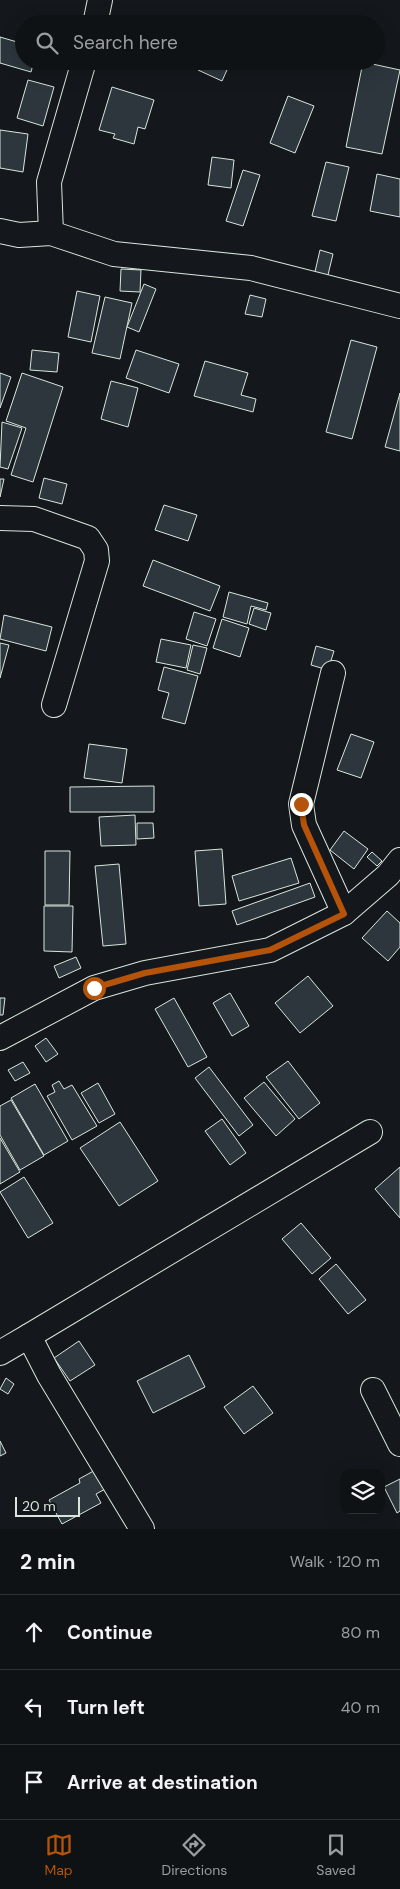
<!DOCTYPE html>
<html lang="en">
<head>
<meta charset="utf-8">
<style>
  :root { --surface:#0f1215; --page:#1d2022; --text:#f1f3f6; --muted:#9b9ea0; --line:#2f3234; --accent:#b45309 }
  body { margin:0; font-family:"DM Sans",sans-serif; background:var(--page); color:var(--text) }
  .controls { position:absolute; right:15px; bottom:15px; display:grid; overflow:hidden; border-radius:10px; box-shadow:0 5px 20px #0002 }
  .controls button { width:45px; height:45px; display:grid; place-items:center; padding:0; border:0; border-bottom:1px solid var(--line); background:var(--surface); color:var(--text); font:25px sans-serif }
  .scale { position:absolute; left:15px; bottom:12px; width:65px; box-sizing:border-box; padding-left:5px; border:2px solid #d8e6dc; border-top:0; font-size:14px; line-height:18px; white-space:nowrap; color:#d8e6dc; -webkit-text-stroke:4px #14181c; paint-order:stroke }
  .stop { position:absolute; width:15px; height:15px; margin:-11px; border:4px solid #b45309; border-radius:50%; background:#fff }
  .stop.end { background:#b45309; border-color:#fff; box-shadow:0 1px 5px #0008 }
  .list { margin:0; padding:0; list-style:none }
  h2 { display:flex; justify-content:space-between; align-items:center; height:65px; margin:0; padding:0 20px; font-size:21px }
  h2 small { font-size:16px; font-weight:400; color:var(--muted) }
  .list li { display:grid; grid-template-columns:32px 1fr auto; gap:15px; align-items:center; box-sizing:border-box; height:75px; padding:0 20px; border-top:1px solid var(--line) }
  .list b { display:block; font-size:19px; white-space:nowrap }
  .list em { font-size:16px; font-style:normal; color:var(--muted) }
  .icon { flex:none; width:28px; height:28px; fill:none; stroke:currentColor; stroke-width:2; stroke-linecap:round; stroke-linejoin:round }
  .map { position:relative; flex:none; width:400px; height:1529px; overflow:hidden }
  .search { position:absolute; background:var(--surface); box-shadow:0 5px 20px #0002; left:15px; right:15px; top:15px; height:55px; display:flex; align-items:center; gap:12px; box-sizing:border-box; padding:0 18px; border-radius:28px; color:var(--muted); font-size:19px }
  .sheet { height:290px; background:var(--surface) }
  nav { display:flex; justify-content:space-around; align-items:center; box-sizing:border-box; height:70px; border-top:1px solid var(--line); background:var(--surface); font-size:14px; color:var(--muted) }
  nav a { display:grid; justify-items:center; gap:2px }
  nav .on { color:var(--accent) }
  .map>svg:first-child { display:block }
  .building { fill:#2c363c; stroke:#d8e6dc }
  .lines { fill:none; stroke-linecap:round; stroke-linejoin:round }
  .minor-casing { stroke:#d8e6dc; stroke-width:26 }
  .minor { stroke:#14181c; stroke-width:24 }
  .route { stroke:#b45309; stroke-width:6 }
</style>
</head>
<body>
<div class="map">
<svg width="400" height="1529" viewBox="0 0 400 1529">
  <rect width="100%" height="100%" fill="#14181c"/>
  <g class="building">
    <polygon points="0,37 24,44 24,61 34,61 31,72 0,63"/>
    <polygon points="202,61 231,61 222,81 198,70"/>
    <polygon points="363,62 400,70 382,154 346,147"/>
    <polygon points="28,80 54,87 43,126 17,118"/>
    <polygon points="112,87 154,100 145,129 138,127 134,144 113,138 115,134 99,130"/>
    <polygon points="288,96 314,106 295,153 270,143"/>
    <polygon points="0,130 28,134 23,172 0,168"/>
    <polygon points="212,157 234,160 231,188 208,185"/>
    <polygon points="326,162 349,167 336,221 312,216"/>
    <polygon points="243,170 260,175 243,226 226,221"/>
    <polygon points="377,174 400,179 400,217 370,211"/>
    <polygon points="320,250 333,254 327,279 314,276"/>
    <polygon points="121,269 141,270 140,292 120,291"/>
    <polygon points="144,284 156,289 139,332 127,327"/>
    <polygon points="77,291 100,296 91,342 68,337"/>
    <polygon points="250,295 266,299 262,317 245,314"/>
    <polygon points="105,297 132,303 120,359 92,353"/>
    <polygon points="351,340 377,347 352,439 326,432"/>
    <polygon points="32,350 59,353 57,372 30,370"/>
    <polygon points="136,350 179,364 169,393 126,378"/>
    <polygon points="205,361 248,373 241,395 256,399 253,412 194,396"/>
    <polygon points="0,373 11,377 0,408"/>
    <polygon points="22,373 63,387 33,482 11,475 26,428 6,421"/>
    <polygon points="111,381 138,388 128,427 101,419"/>
    <polygon points="400,393 400,451 385,447"/>
    <polygon points="2,422 22,428 8,469 0,467"/>
    <polygon points="44,478 67,484 62,504 39,498"/>
    <polygon points="0,479 4,479 0,497"/>
    <polygon points="164,505 197,515 188,541 155,530"/>
    <polygon points="153,560 220,586 210,611 143,586"/>
    <polygon points="229,592 268,603 266,610 251,606 247,624 223,617"/>
    <polygon points="254,608 271,613 266,630 249,624"/>
    <polygon points="194,612 216,619 207,646 186,639"/>
    <polygon points="4,615 52,627 46,651 0,639"/>
    <polygon points="222,619 249,628 240,657 213,648"/>
    <polygon points="161,639 191,645 186,668 156,662"/>
    <polygon points="0,643 9,645 0,678"/>
    <polygon points="193,645 207,648 200,674 187,670"/>
    <polygon points="316,646 334,651 328,670 311,665"/>
    <polygon points="164,667 198,676 185,724 162,718 169,693 158,690"/>
    <polygon points="351,734 374,742 361,778 337,770"/>
    <polygon points="89,744 127,749 122,783 84,778"/>
    <polygon points="154,786 154,812 70,812 70,787"/>
    <polygon points="135,815 136,845 101,846 99,817"/>
    <polygon points="137,823 153,823 154,838 137,839"/>
    <polygon points="344,831 368,849 354,869 330,850"/>
    <polygon points="222,849 226,904 199,906 195,851"/>
    <polygon points="45,851 70,851 69,905 45,905"/>
    <polygon points="372,852 382,861 377,866 367,857"/>
    <polygon points="291,858 299,883 239,901 232,876"/>
    <polygon points="119,864 126,944 103,946 95,866"/>
    <polygon points="310,883 315,897 237,925 232,911"/>
    <polygon points="44,906 73,906 72,952 44,951"/>
    <polygon points="387,911 400,923 400,947 388,961 362,938"/>
    <polygon points="76,957 81,968 59,978 54,966"/>
    <polygon points="308,976 333,1006 300,1033 275,1003"/>
    <polygon points="230,993 249,1026 232,1036 213,1003"/>
    <polygon points="0,998 5,998 3,1015 0,1015"/>
    <polygon points="174,998 207,1057 188,1067 155,1009"/>
    <polygon points="46,1038 58,1054 46,1062 35,1046"/>
    <polygon points="288,1061 320,1103 299,1119 266,1077"/>
    <polygon points="23,1062 30,1073 15,1081 8,1070"/>
    <polygon points="209,1067 253,1125 239,1136 195,1078"/>
    <polygon points="59,1081 64,1089 72,1085 97,1126 72,1140 47,1096 55,1092 52,1085"/>
    <polygon points="264,1082 295,1119 276,1136 244,1098"/>
    <polygon points="98,1083 115,1114 99,1123 81,1093"/>
    <polygon points="35,1084 68,1141 44,1155 11,1098"/>
    <polygon points="11,1100 44,1156 20,1170 0,1135 0,1106"/>
    <polygon points="222,1119 246,1153 230,1165 205,1131"/>
    <polygon points="120,1122 158,1181 119,1206 80,1148"/>
    <polygon points="0,1138 20,1172 0,1184"/>
    <polygon points="400,1167 400,1218 375,1189"/>
    <polygon points="24,1177 53,1223 28,1238 0,1192"/>
    <polygon points="301,1223 331,1258 312,1274 282,1239"/>
    <polygon points="336,1264 366,1300 348,1314 319,1279"/>
    <polygon points="79,1341 95,1365 70,1381 54,1358"/>
    <polygon points="189,1355 205,1387 153,1413 137,1381"/>
    <polygon points="6,1378 14,1384 8,1394 0,1389"/>
    <polygon points="253,1386 273,1413 244,1434 224,1407"/>
    <polygon points="0,1441 6,1453 0,1456"/>
    <polygon points="99,1468 109,1487 96,1494 101,1503 62,1524 49,1500 80,1483 79,1479"/>
    <polygon points="400,1479 400,1511 397,1513 384,1487"/>
  </g>
  <g class="lines">
    <g class="minor-casing">
      <g id="minor">
        <polyline points="95,24 100,0"/>
        <polyline points="0,231 19,235 51,233 114,254 251,268 400,306"/>
        <polyline points="51,233 49,182 84,61"/>
        <polyline points="0,518 34,519 88,538 96,550 97,561 54,705"/>
        <polyline points="333,673 301,804 304,825 344,913"/>
        <polyline points="0,1038 94,988 145,973 270,950 344,913 388,875 400,860"/>
        <polyline points="29,1336 370,1132"/>
        <polyline points="0,1353 29,1336 49,1375 142,1529"/>
        <polyline points="373,1390 400,1444"/>
      </g>
    </g>
    <use href="#minor" class="minor"/>
  </g>
  <g class="lines">
    <polyline class="route" points="94,988 145,973 270,950 344,914 304,825 301,804"/>
  </g>
</svg>
<div class="controls">
<button><svg class="icon" aria-label="layers" viewBox="0 0 24 24"><path d="M12 4l9 5-9 5-9-5zM3 14l9 5 9-5"/></svg></button>
</div>
<div class="scale">20 m</div>
<div class="stop" style="left:94px;top:988px"></div>
<div class="stop end" style="left:301px;top:804px"></div>
<div class="search"><svg class="icon" aria-label="search" viewBox="0 0 24 24"><circle cx="10" cy="10" r="6"/><path d="M15 15l6 6"/></svg>Search here</div>
</div>
<section class="sheet">
<h2>2 min<small>Walk · 120 m</small></h2>
<ul class="list">
<li><svg class="icon" aria-label="ahead" viewBox="0 0 24 24"><path d="M12 20V5M6 11l6-6 6 6"/></svg><div><b>Continue</b></div><em>80 m</em></li>
<li><svg class="icon" aria-label="left" viewBox="0 0 24 24"><path d="M17 20v-9H6M10 6l-5 5 5 5"/></svg><div><b>Turn left</b></div><em>40 m</em></li>
<li><svg class="icon" aria-label="arrive" viewBox="0 0 24 24"><path d="M6 21V4h12l-3 4 3 4H6"/></svg><div><b>Arrive at destination</b></div></li>
</ul>
</section>
<nav>
<a class="on"><svg class="icon" aria-label="map" viewBox="0 0 24 24"><path d="M3 6l6-2 6 2 6-2v14l-6 2-6-2-6 2zM9 4v14M15 6v14"/></svg>Map</a>
<a><svg class="icon" aria-label="directions" viewBox="0 0 24 24"><path d="M12 3l9 9-9 9-9-9zM9 14v-3h6M13 9l2 2-2 2"/></svg>Directions</a>
<a><svg class="icon" aria-label="saved" viewBox="0 0 24 24"><path d="M7 4h10v16l-5-4-5 4z"/></svg>Saved</a>
</nav>
</body>
</html>
